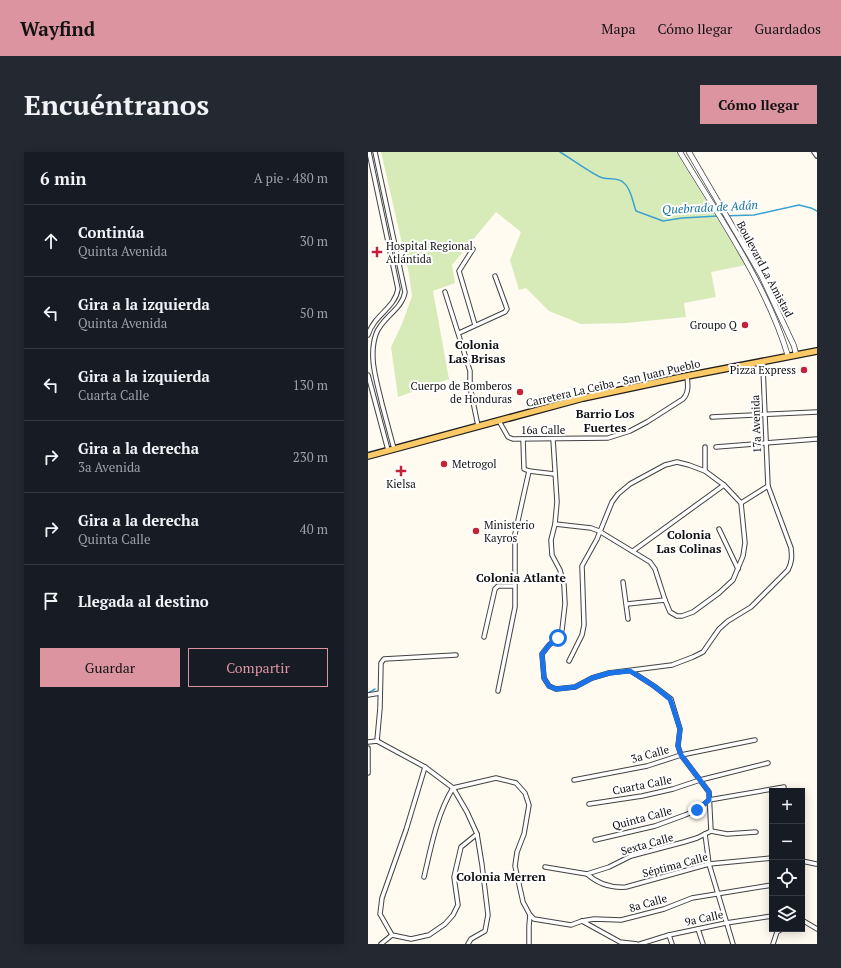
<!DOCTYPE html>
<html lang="es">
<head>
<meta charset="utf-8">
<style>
  :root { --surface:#171b24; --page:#242831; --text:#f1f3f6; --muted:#9ea1a6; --line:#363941; --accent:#dc95a0 }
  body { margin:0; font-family:"PT Serif",serif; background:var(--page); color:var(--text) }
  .controls { position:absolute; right:12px; bottom:12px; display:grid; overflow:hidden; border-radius:0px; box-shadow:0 2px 10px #0003 }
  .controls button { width:36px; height:36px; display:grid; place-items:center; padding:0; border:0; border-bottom:1px solid var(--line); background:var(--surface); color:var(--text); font:20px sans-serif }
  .stop { position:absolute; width:12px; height:12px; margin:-9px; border:3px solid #1a73e8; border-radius:50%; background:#fff }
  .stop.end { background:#1a73e8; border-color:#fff; box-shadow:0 1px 4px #0008 }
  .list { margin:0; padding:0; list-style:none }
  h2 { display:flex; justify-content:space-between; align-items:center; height:52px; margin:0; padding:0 16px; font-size:17px }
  h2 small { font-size:13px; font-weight:400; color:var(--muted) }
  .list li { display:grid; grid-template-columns:26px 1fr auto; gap:12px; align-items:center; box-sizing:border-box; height:72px; padding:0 16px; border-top:1px solid var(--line) }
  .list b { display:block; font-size:15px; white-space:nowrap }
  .list p { margin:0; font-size:13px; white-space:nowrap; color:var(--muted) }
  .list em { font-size:13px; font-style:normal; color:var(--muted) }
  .actions { display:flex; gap:8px; padding:12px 16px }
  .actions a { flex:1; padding:9px 0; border:1px solid var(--accent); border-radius:0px; text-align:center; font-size:14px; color:var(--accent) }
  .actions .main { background:var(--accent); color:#111 }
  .icon { flex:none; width:22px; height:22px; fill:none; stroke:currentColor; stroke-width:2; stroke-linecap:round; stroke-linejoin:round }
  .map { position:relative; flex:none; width:449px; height:792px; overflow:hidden; border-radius:0px }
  header { display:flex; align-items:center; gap:24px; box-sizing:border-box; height:56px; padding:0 20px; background:var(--accent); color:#111 }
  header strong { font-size:19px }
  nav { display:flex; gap:22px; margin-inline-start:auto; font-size:14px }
  .intro { display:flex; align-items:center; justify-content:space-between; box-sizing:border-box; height:96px; padding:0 24px }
  h1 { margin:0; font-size:28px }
  .button { padding:10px 18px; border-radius:0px; background:var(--accent); color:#111; font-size:14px; font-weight:700 }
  main { display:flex; gap:24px; padding:0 24px }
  aside { flex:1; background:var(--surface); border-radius:0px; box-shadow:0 2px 10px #0003 }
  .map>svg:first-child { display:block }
  .green { fill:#d7ebb9 }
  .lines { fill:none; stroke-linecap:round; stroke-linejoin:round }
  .stream { stroke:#3aa1d0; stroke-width:1.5 }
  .minor-casing { stroke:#424242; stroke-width:5.5 }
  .tertiary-casing { stroke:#424242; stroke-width:6 }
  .primary-casing { stroke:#202020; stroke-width:8 }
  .minor { stroke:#fff; stroke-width:3.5 }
  .tertiary { stroke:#fff; stroke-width:4.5 }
  .primary { stroke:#fbc965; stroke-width:5.5 }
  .route { stroke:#1a73e8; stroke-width:5 }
  .poi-dot { fill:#c22338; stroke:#fff; stroke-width:1.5 }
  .labels { text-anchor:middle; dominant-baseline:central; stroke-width:4; stroke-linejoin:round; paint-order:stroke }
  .poi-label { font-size:11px; fill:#0f0f0f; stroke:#fff; text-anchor:start }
  .street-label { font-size:11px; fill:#0f0f0f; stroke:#fff }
  .water-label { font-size:12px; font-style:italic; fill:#1572a4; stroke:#fff }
  .neighbourhood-label { font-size:12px; font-weight:bold; fill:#0f0f0f; stroke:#fff }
</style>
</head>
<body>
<header>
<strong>Wayfind</strong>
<nav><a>Mapa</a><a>Cómo llegar</a><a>Guardados</a></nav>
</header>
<div class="intro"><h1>Encuéntranos</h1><a class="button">Cómo llegar</a></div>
<main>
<aside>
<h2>6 min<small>A pie · 480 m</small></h2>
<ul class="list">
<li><svg class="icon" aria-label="ahead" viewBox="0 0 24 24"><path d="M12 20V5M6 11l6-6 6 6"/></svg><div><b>Continúa</b><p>Quinta Avenida</p></div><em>30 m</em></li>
<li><svg class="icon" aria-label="left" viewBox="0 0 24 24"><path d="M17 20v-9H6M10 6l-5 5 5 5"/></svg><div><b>Gira a la izquierda</b><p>Quinta Avenida</p></div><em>50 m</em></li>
<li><svg class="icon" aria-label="left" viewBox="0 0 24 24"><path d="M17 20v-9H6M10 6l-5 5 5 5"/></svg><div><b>Gira a la izquierda</b><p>Cuarta Calle</p></div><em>130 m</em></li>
<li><svg class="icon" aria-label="right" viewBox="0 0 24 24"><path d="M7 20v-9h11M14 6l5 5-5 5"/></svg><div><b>Gira a la derecha</b><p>3a Avenida</p></div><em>230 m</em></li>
<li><svg class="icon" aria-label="right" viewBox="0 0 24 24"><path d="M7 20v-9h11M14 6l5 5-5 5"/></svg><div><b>Gira a la derecha</b><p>Quinta Calle</p></div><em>40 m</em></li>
<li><svg class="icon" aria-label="arrive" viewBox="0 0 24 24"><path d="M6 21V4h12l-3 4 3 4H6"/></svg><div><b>Llegada al destino</b></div></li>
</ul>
<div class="actions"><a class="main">Guardar</a><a>Compartir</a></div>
</aside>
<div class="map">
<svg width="449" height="792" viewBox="0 0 449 792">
  <rect width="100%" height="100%" fill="#fffbf1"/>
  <polygon class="green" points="13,0 308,0 378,113 343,120 348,145 316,151 318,165 258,171 213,172 181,159 158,136 151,138 142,108 153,80 128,60 84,113 87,131 65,139 81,227 30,245 23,195 34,172 44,144 41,122"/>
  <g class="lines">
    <g class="stream">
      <path d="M192,0C201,5 228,25 235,26C242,28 250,25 256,31C263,36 265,51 268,59L295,69L314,66L350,64"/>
      <polyline points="354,64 386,63 431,53 443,56 449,59"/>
      <polyline points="0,541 7,537"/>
    </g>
    <g class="minor-casing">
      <g id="minor">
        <path d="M7,0L37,140C34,158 14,165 8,182C0,205 9,230 14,252C18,267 22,282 26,297"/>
        <polyline points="446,0 449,4"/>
        <polyline points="105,97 91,119 107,173"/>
        <polyline points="77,140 102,219 102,235 110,274"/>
        <polyline points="91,181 137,160 139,157 138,154 127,124"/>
        <path d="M0,183C6,163 27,156 30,137L1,0"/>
        <polyline points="0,223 20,298"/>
        <polyline points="344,265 449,260"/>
        <path d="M131,269L140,285L145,287L240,286L262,279L279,270L315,247C321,241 320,232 319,224"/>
        <polyline points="155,287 156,317 161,319 186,322"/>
        <path d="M185,287L189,350L187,372L183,388L184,403L192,418L196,433L197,452L194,478L190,486L181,493L174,502L176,526L181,534L188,537L207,535L224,526L241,521L304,513L325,505L335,500L351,477L360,469L383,455L420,418C424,410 424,405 423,396L400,334L395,216L393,209"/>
        <polyline points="348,295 449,287"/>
        <polyline points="373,351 400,334"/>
        <polyline points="187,372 223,376 231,379 282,410 287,417 297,448 302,460 309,464 314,464 325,460 351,441 365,428 375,404 377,391 373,351 356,333 337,319 337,295"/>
        <polyline points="351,377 370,417"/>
        <polyline points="265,399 356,333"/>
        <polyline points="255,430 260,467"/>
        <polyline points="259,452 297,448"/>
        <polyline points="116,485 127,437 130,434 146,434"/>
        <polyline points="201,509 214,483 216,473 214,414 229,387 244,350 250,342 262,332 297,313 309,310 321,313 337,319"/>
        <polyline points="263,519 286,534 303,547 312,577 310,594 313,603 341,640 343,679"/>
        <polyline points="130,539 147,455 147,382 161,319"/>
        <polyline points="0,543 12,541"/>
        <polyline points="9,589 12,556 13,511 16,507 88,503"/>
        <polyline points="0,590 9,589 57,615 85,636 99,660 109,682 114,713 120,763 117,779 103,787 100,792"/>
        <polyline points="0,596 0,621"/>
        <polyline points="57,615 38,678 14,746 12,762 24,783 43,787 61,783 77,772 85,763 90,753 86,725 93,695 109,682"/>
        <polyline points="206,628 279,614 313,603 387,588"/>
        <polyline points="221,652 274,644 305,637 332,628 400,611"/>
        <polyline points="337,682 341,712 365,792"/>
        <polyline points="227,688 287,674 317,663 329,658 341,648 416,635"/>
        <polyline points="434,709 448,712"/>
        <polyline points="177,715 219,722 241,715 263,704 316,690 329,686 343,679 359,682 388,680"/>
        <path d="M219,722C230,732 243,736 258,735L341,712L404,706"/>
        <path d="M56,725C63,695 69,662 85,636L128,626L148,631L157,641L161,653L156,682L149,700L147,714L155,750L162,763L161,774V792"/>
        <polyline points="162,763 166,767 203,773 214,769 226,767 253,768 296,757 324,746 404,733"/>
        <polyline points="434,768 449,777"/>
        <polyline points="214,769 252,790 269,792"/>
        <polyline points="330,777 335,792"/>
        <polyline points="301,783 304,792"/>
        <polyline points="13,792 24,783"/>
        <polyline points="272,792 301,783 358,771 404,764"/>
        <polyline points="405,792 409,780 414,777"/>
      </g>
    </g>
    <g class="tertiary-casing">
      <g id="tertiary">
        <path d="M312,0C350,63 399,133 420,204"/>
        <polyline points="321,0 393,123 426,194 428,202"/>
      </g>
    </g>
    <g class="primary-casing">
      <polyline id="primary" points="0,304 215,246 319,224 449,199"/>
    </g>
    <use href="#minor" class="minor"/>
    <use href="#tertiary" class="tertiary"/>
    <use href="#primary" class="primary"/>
  </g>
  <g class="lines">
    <polyline class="route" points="190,486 181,493 174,502 176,526 181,534 188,537 198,536 207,535 224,526 241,521 262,519 286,534 302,547 312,577 310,594 313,603 341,640 341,648 329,658"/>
  </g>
  <g class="poi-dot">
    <path d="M7 94h4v4h4v4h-4v4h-4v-4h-4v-4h4z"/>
    <circle cx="377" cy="173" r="4"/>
    <circle cx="436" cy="218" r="4"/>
    <circle cx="152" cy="240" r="4"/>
    <circle cx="76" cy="312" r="4"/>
    <path d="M31 313h4v4h4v4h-4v4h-4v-4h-4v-4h4z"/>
    <circle cx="108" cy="379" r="4"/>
  </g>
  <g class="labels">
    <g class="poi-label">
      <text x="18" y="94">Hospital Regional<tspan x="18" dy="13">Atlántida</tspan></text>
      <text x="369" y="173" text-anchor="end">Groupo Q</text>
      <text x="428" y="218" text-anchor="end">Pizza Express</text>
      <text x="144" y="234" text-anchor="end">Cuerpo de Bomberos<tspan x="144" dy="13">de Honduras</tspan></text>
      <text x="84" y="312">Metrogol</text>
      <text x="33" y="332" text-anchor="middle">Kielsa</text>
      <text x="116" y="373">Ministerio<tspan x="116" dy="13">Kayros</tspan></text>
    </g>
    <g class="street-label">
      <text transform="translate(397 117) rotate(62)">Boulevard La Amistad</text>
      <text transform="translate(245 231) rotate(-13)">Carretera La Ceiba - San Juan Pueblo</text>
      <text transform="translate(388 272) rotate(-92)">17a Avenida</text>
      <text x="175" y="278">16a Calle</text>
      <text transform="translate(282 602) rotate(-15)">3a Calle</text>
      <text transform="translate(274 633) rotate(-11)">Cuarta Calle</text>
      <text transform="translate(274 666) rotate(-15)">Quinta Calle</text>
      <text transform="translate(279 692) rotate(-16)">Sexta Calle</text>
      <text transform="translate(307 713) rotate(-15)">Séptima Calle</text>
      <text transform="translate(280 751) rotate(-16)">8a Calle</text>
      <text transform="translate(336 766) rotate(-12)">9a Calle</text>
    </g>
    <g class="water-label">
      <text transform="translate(342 55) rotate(-3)">Quebrada de Adán</text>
    </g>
    <g class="neighbourhood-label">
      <text x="109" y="192">Colonia<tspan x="109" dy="14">Las Brisas</tspan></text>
      <text x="237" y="261">Barrio Los<tspan x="237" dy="14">Fuertes</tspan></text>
      <text x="321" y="382">Colonia<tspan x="321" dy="14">Las Colinas</tspan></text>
      <text x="153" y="425">Colonia Atlante</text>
      <text x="133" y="724">Colonia Merren</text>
    </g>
  </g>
</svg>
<div class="controls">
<button>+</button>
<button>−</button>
<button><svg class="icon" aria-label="locate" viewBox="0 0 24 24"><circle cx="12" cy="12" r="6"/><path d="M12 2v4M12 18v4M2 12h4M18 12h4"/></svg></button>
<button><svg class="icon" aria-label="layers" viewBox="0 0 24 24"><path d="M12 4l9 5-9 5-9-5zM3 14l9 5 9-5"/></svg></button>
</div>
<div class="stop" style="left:190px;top:486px"></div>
<div class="stop end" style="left:329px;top:658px"></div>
</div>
</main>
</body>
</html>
